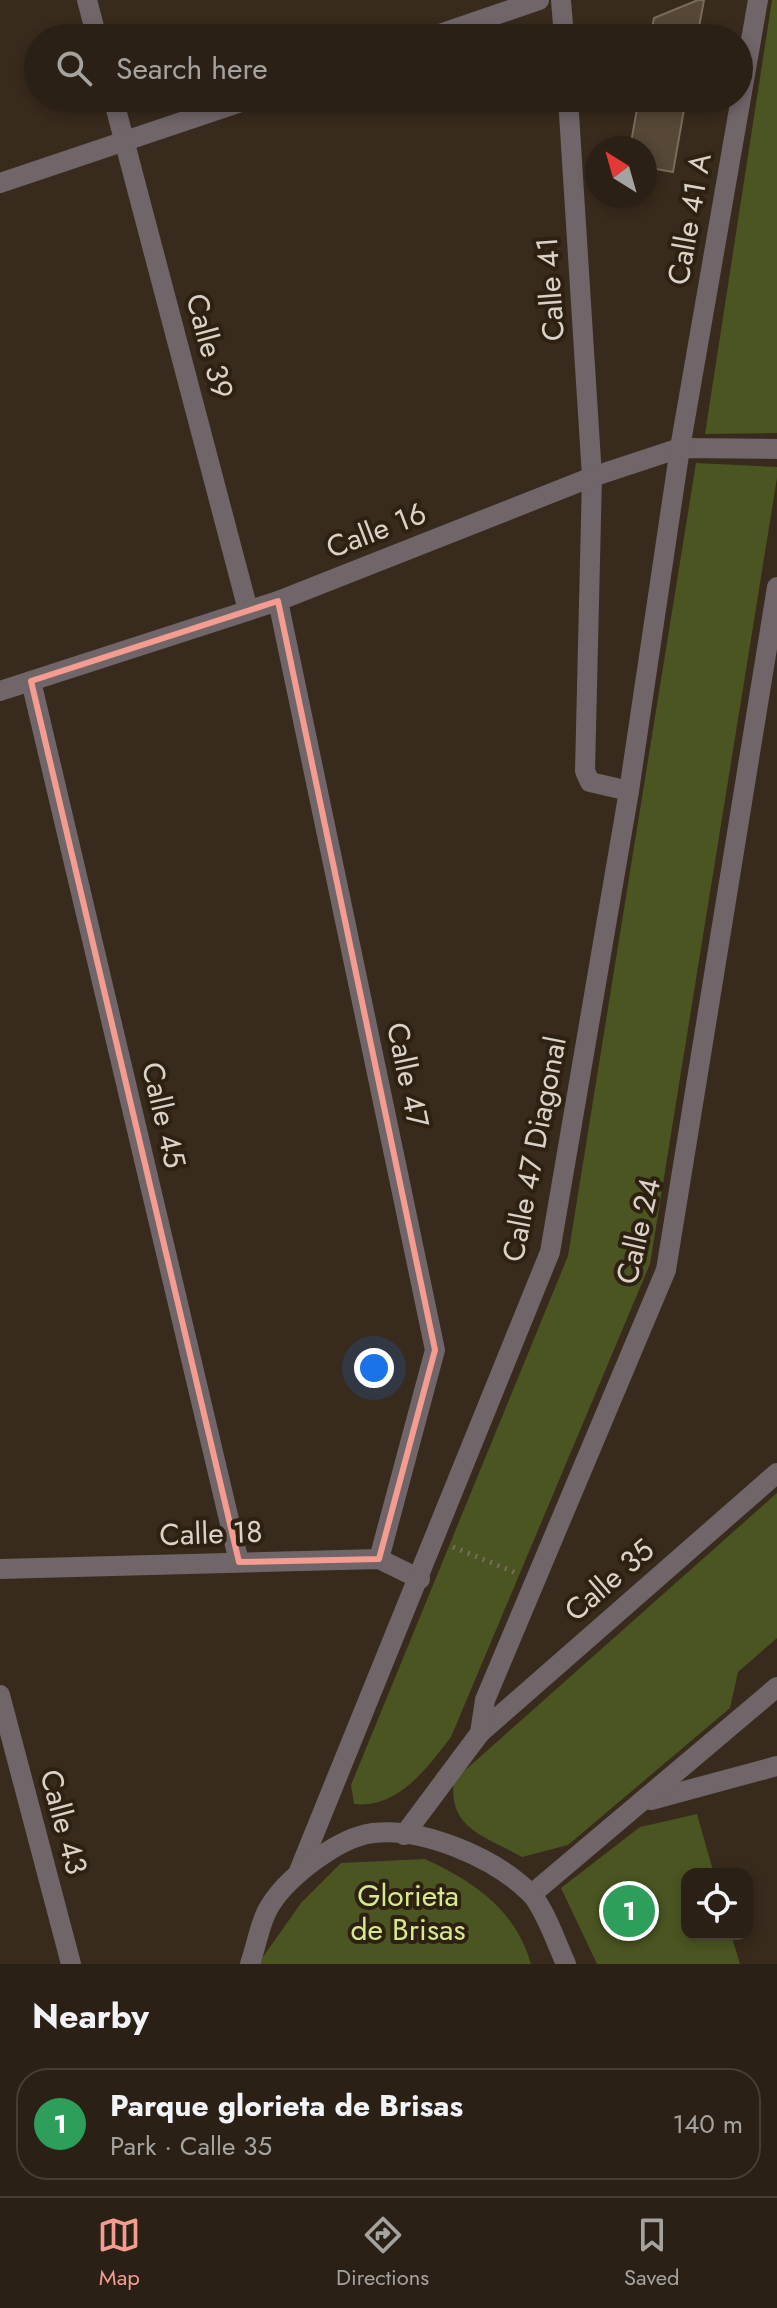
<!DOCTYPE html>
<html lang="en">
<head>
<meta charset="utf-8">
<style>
  :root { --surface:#2a2015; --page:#362d22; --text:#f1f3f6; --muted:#a5a3a0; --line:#463e34; --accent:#f59c91 }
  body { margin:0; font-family:Jost,sans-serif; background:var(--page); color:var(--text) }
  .controls { position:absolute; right:24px; bottom:24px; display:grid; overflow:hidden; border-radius:16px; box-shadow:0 4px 12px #0003 }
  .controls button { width:72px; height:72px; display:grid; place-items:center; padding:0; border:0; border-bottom:2px solid var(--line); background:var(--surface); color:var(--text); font:40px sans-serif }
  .compass { position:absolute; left:585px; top:136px; width:72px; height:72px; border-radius:50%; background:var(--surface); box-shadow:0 4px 12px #0003; rotate:323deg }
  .you { position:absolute; left:374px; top:1368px; width:28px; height:28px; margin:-20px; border:6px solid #fff; border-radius:50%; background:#1a73e8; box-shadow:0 0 0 12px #1a73e833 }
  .badge { display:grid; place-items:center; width:52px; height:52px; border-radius:50%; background:var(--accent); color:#fff; font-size:26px; font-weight:700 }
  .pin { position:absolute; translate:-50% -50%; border:4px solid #fff; box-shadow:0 2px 8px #0006 }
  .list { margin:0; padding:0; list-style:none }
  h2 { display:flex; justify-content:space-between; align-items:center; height:104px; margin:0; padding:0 32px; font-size:34px }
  h2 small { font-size:26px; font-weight:400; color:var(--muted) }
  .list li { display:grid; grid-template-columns:52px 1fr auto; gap:24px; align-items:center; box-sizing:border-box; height:112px; margin:0 16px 16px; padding:0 16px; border:2px solid var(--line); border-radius:32px }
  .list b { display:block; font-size:30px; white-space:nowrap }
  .list p { margin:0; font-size:26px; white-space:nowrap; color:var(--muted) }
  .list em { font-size:26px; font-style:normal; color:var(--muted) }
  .icon { flex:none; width:44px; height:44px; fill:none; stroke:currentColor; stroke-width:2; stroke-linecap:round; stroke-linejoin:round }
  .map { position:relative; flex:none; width:777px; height:1964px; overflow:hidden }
  .search { position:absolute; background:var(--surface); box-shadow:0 4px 12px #0003; left:24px; right:24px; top:24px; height:88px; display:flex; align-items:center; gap:20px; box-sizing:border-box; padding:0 28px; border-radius:44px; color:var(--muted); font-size:30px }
  .sheet { height:232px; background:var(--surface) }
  nav { display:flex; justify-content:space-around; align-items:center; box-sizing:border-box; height:112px; border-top:2px solid var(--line); background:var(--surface); font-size:22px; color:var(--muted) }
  nav a { display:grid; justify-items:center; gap:4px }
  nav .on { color:var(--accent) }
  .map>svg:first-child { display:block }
  .green { fill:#4b5522 }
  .building { fill:#564737; stroke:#7a6a5a; stroke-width:2 }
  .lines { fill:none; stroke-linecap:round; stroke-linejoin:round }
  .path { stroke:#796d61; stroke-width:5; stroke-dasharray:2 6; stroke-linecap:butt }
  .minor { stroke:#706568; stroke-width:20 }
  .marked { fill:none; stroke:#f59c91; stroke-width:6; stroke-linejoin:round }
  .labels { text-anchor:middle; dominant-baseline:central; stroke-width:8; stroke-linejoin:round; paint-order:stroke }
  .street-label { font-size:30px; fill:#dad1c8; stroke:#2e2112 }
  .park-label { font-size:30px; fill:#d5ea8e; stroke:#2e2112 }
</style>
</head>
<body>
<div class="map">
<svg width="777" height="1964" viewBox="0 0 777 1964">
  <rect width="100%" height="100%" fill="#382a1c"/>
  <g class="green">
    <polygon points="772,0 777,0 777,433 705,434"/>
    <path d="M696,463L777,467V478L650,1264L451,1737C427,1768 398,1809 354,1804L351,1785L568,1256Z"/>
    <path d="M777,1493V1638L738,1672L730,1708L568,1845L522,1857C486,1836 447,1829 454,1780Z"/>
    <polygon points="697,1814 714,1874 687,1874 687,1934 731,1934 740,1964 597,1964 561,1888 640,1827"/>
    <path d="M425,1859C474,1882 515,1909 531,1964H258L301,1903L341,1863Z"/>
  </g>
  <g class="building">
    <polygon points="698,0 704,0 697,38 650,38 654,18"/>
    <polygon points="639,98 686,98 673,172 645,167 645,148 630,148"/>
  </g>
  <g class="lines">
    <polyline class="path" points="453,1547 514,1572"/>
    <g class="minor">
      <polyline points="87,0 97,38"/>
      <polyline points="561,0 564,38"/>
      <polyline points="428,38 539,0"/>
      <polyline points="113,98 248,610"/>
      <polyline points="568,98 592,477 585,771 590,782 629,791"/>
      <polyline points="0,183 253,98"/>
      <polyline points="278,601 435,1350 379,1559"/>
      <polyline points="31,681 239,1562"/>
      <polyline points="0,691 278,601 592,477 680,448 777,449"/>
      <polyline points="0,1569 379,1559 420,1579"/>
      <polyline points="0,1695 71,1964"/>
      <polyline points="480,1733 777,1473"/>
      <polyline points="651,1800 777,1766"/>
      <polyline points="404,1835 480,1733 485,1700 666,1270 777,587"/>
      <polyline points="299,1871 550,1252 629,791 680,448 758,0"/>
      <polyline points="532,1894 777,1687"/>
      <path d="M250,1964C256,1947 259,1927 267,1911C283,1880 338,1837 373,1833C423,1827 495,1858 530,1893C544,1906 557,1945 566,1964"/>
    </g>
  </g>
  <path class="marked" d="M278,601L435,1350L379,1559L239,1562L31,681Z"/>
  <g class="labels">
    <g class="street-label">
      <text transform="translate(689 219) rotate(-80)">Calle 41 A</text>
      <text transform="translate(550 289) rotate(-94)">Calle 41</text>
      <text transform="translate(210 346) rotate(75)">Calle 39</text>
      <text transform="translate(376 530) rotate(-21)">Calle 16</text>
      <text transform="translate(408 1075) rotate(78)">Calle 47</text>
      <text transform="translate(164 1115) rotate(77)">Calle 45</text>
      <text transform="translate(534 1149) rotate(-79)">Calle 47 Diagonal</text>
      <text transform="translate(638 1231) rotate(-77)">Calle 24</text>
      <text transform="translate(211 1533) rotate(-2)">Calle 18</text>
      <text transform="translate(609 1580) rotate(-41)">Calle 35</text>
      <text transform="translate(64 1822) rotate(75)">Calle 43</text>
    </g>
    <g class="park-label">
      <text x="408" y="1895">Glorieta<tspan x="408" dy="34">de Brisas</tspan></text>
    </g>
  </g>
</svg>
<div class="controls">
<button><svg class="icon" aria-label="locate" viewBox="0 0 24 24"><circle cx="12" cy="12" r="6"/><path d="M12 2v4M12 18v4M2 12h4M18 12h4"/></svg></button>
</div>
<svg class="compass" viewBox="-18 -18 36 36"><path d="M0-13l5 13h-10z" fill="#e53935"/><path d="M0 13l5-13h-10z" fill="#a5a3a0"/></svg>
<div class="you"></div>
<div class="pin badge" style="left:629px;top:1911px;background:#2e9e5b">1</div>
<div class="search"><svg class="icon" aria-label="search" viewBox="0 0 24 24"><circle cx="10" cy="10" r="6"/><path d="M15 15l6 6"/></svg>Search here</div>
</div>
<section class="sheet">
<h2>Nearby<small></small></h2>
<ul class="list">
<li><span class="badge" style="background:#2e9e5b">1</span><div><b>Parque glorieta de Brisas</b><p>Park · Calle 35</p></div><em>140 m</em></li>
</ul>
</section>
<nav>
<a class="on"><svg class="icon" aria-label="map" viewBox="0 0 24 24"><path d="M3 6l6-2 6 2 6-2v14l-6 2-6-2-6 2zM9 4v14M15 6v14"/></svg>Map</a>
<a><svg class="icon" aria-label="directions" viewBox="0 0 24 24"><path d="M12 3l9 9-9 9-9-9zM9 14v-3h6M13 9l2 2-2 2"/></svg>Directions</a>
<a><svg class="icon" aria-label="saved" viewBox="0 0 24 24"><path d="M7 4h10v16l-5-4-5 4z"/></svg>Saved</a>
</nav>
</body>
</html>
